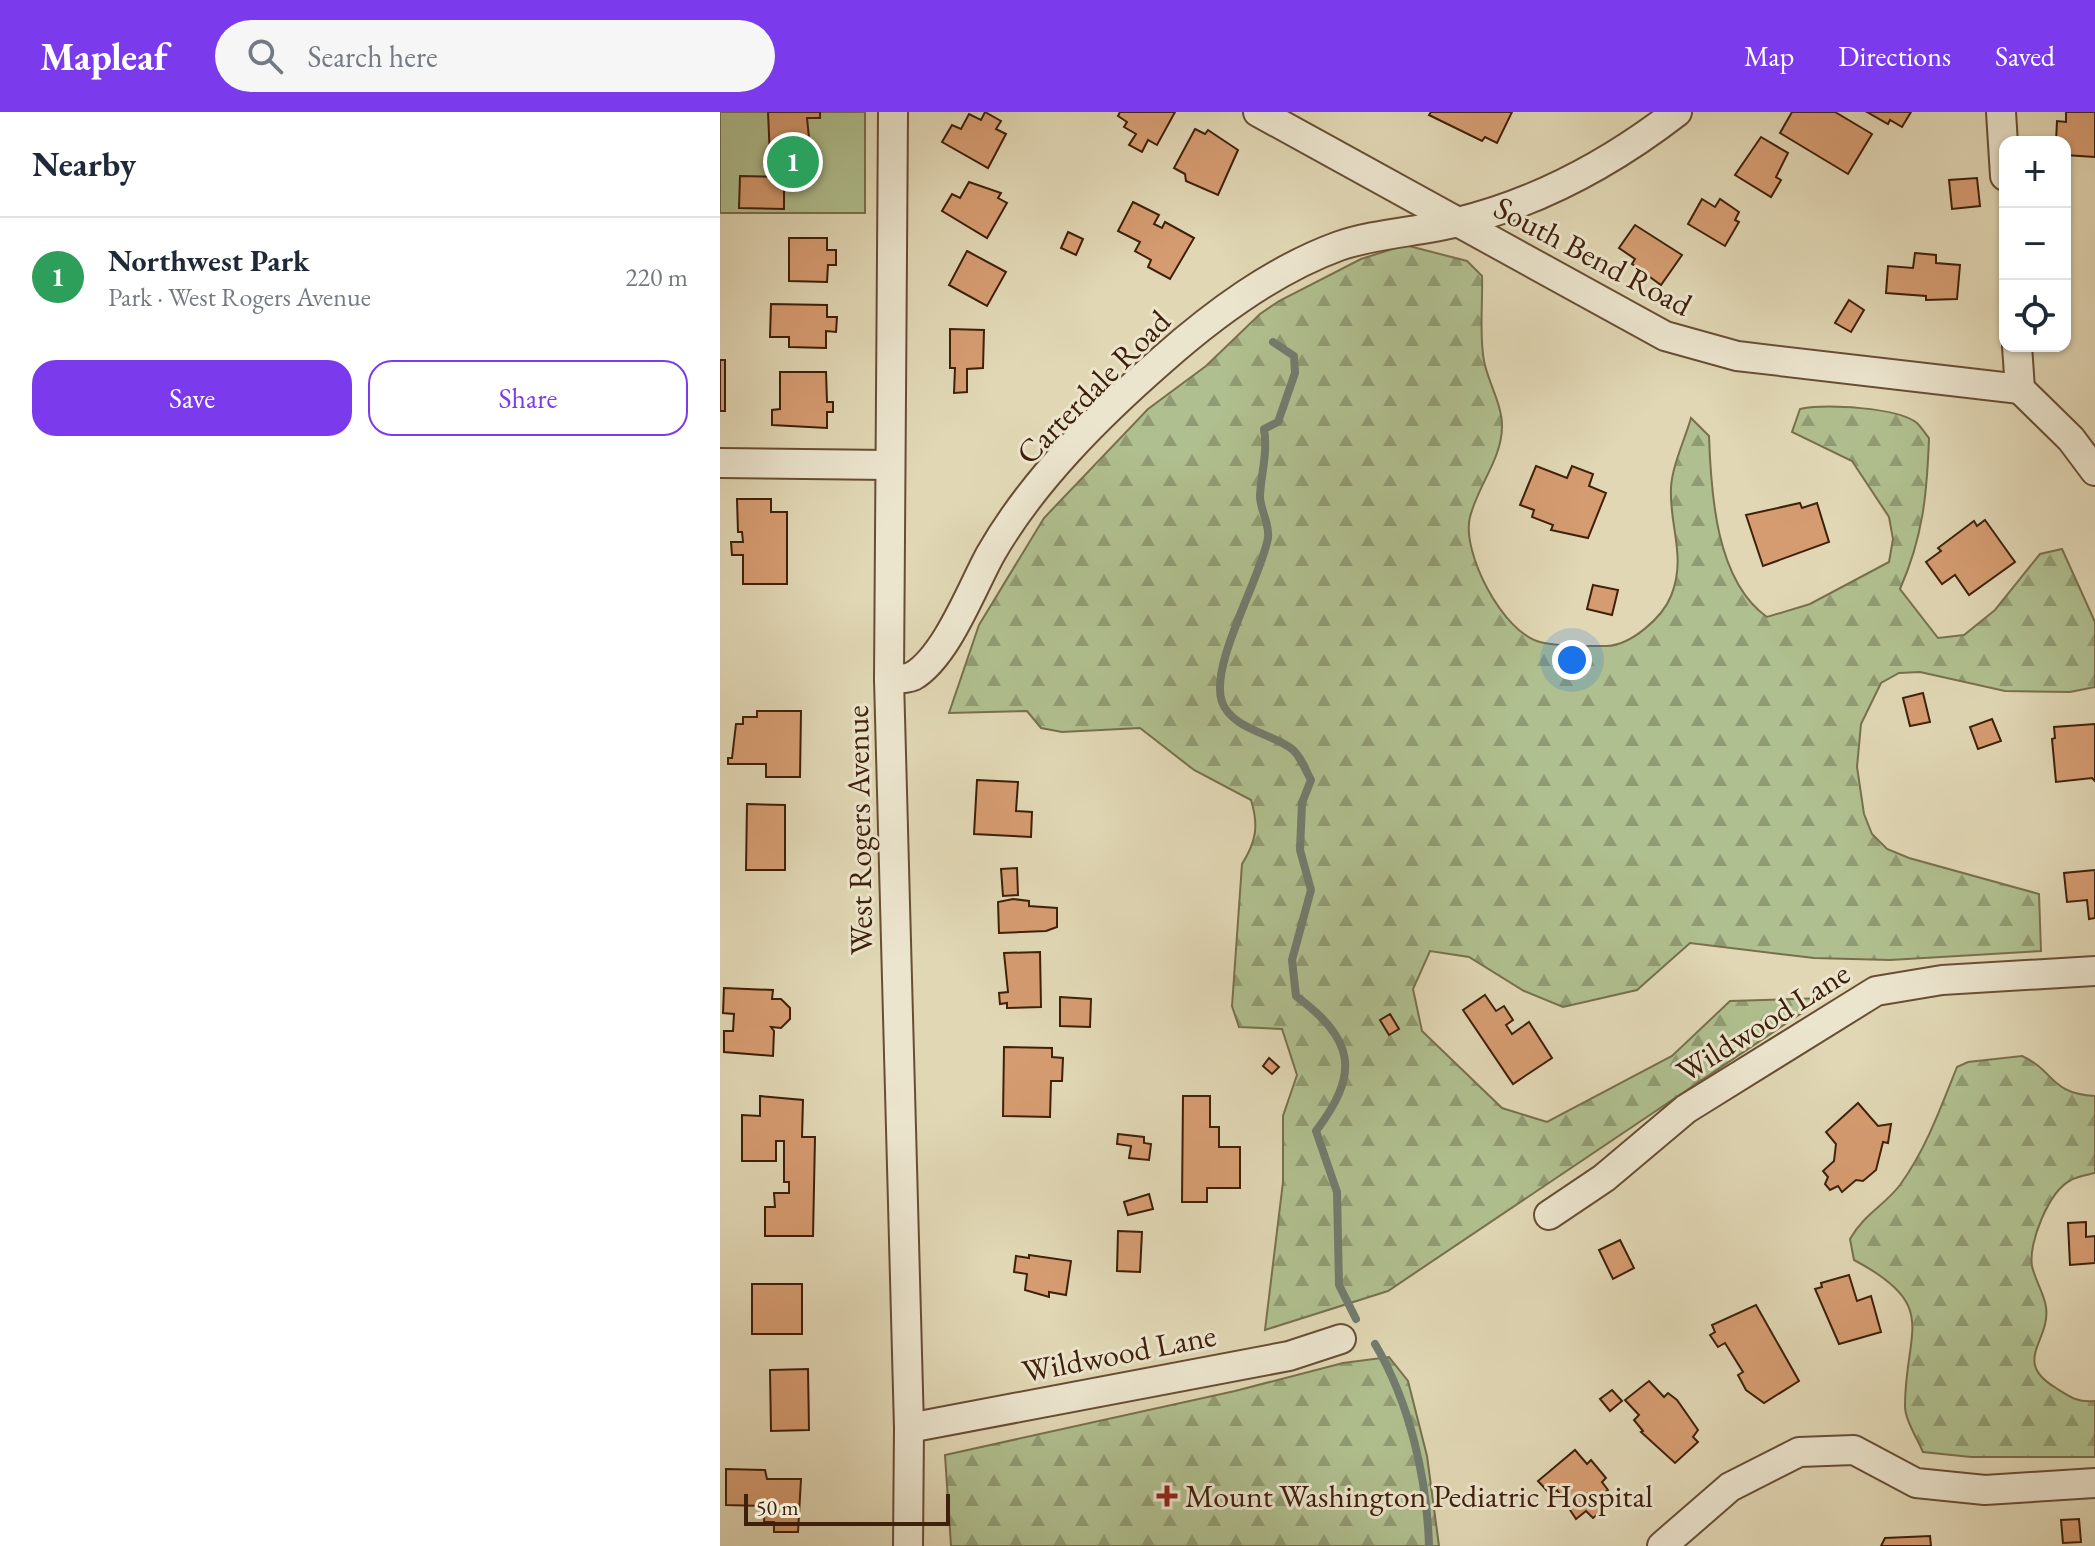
<!DOCTYPE html>
<html lang="en">
<head>
<meta charset="utf-8">
<style>
  :root { --surface:#fff; --page:#f6f6f7; --text:#1f2937; --muted:#747a83; --line:#e0e1e3; --accent:#7c3aed }
  body { margin:0; font-family:"EB Garamond",serif; background:var(--page); color:var(--text) }
  .controls { position:absolute; right:24px; top:24px; display:grid; overflow:hidden; border-radius:16px; box-shadow:0 2px 6px #0004 }
  .controls button { width:72px; height:72px; display:grid; place-items:center; padding:0; border:0; border-bottom:2px solid var(--line); background:var(--surface); color:var(--text); font:40px sans-serif }
  .scale { position:absolute; left:24px; bottom:20px; width:206px; box-sizing:border-box; padding-left:8px; border:4px solid #3f200a; border-top:0; font-size:22px; line-height:28px; white-space:nowrap; color:#3f200a; -webkit-text-stroke:6px #ece5ce; paint-order:stroke }
  .you { position:absolute; left:852px; top:548px; width:28px; height:28px; margin:-20px; border:6px solid #fff; border-radius:50%; background:#1a73e8; box-shadow:0 0 0 12px #1a73e833 }
  .badge { display:grid; place-items:center; width:52px; height:52px; border-radius:50%; background:var(--accent); color:#fff; font-size:26px; font-weight:700 }
  .pin { position:absolute; translate:-50% -50%; border:4px solid #fff; box-shadow:0 2px 8px #0006 }
  .list { margin:0; padding:0; list-style:none }
  h2 { display:flex; justify-content:space-between; align-items:center; height:104px; margin:0; padding:0 32px; font-size:34px }
  h2 small { font-size:26px; font-weight:400; color:var(--muted) }
  .list li { display:grid; grid-template-columns:52px 1fr auto; gap:24px; align-items:center; box-sizing:border-box; height:120px; padding:0 32px; border-top:2px solid var(--line) }
  .list b { display:block; font-size:30px; white-space:nowrap }
  .list p { margin:0; font-size:26px; white-space:nowrap; color:var(--muted) }
  .list em { font-size:26px; font-style:normal; color:var(--muted) }
  .actions { display:flex; gap:16px; padding:24px 32px }
  .actions a { flex:1; padding:18px 0; border:2px solid var(--accent); border-radius:24px; text-align:center; font-size:28px; color:var(--accent) }
  .actions .main { background:var(--accent); color:#fff }
  .icon { flex:none; width:44px; height:44px; fill:none; stroke:currentColor; stroke-width:2; stroke-linecap:round; stroke-linejoin:round }
  .map { position:relative; flex:none; width:1375px; height:1434px; overflow:hidden }
  header { display:flex; align-items:center; gap:48px; box-sizing:border-box; height:112px; padding:0 40px; background:var(--accent); color:#fff }
  header strong { font-size:38px }
  nav { display:flex; gap:44px; margin-inline-start:auto; font-size:28px }
  .search { width:560px; height:72px; background:var(--page); display:flex; align-items:center; gap:20px; box-sizing:border-box; padding:0 28px; border-radius:44px; color:var(--muted); font-size:30px }
  main { display:flex }
  aside { flex:1; background:var(--surface) }
  .map>svg:first-child { display:block }
  .green { fill:#b0bf8f; stroke:#78704c; stroke-width:2 }
  .forest { fill:url(#forest-firs); stroke:#78704c; stroke-width:2 }
  .lines { fill:none; stroke-linecap:round; stroke-linejoin:round }
  .stream { stroke:#727c6e; stroke-width:8 }
  .building { fill:#d69c71; stroke:#3f200a; stroke-width:2 }
  .minor-casing { stroke:#684e34; stroke-width:32 }
  .minor { stroke:#ece5ce; stroke-width:28 }
  .poi-dot { fill:#8f2418; stroke:#ece5ce; stroke-width:3 }
  .labels { text-anchor:middle; dominant-baseline:central; stroke-width:6; stroke-linejoin:round; paint-order:stroke }
  .street-label { font-size:32px; fill:#3f200a; stroke:#ece5ce }
  .poi-label { font-size:32px; fill:#3f200a; stroke:#ece5ce; text-anchor:start }
</style>
</head>
<body>
<header>
<strong>Mapleaf</strong>
<div class="search"><svg class="icon" aria-label="search" viewBox="0 0 24 24"><circle cx="10" cy="10" r="6"/><path d="M15 15l6 6"/></svg>Search here</div>
<nav><a>Map</a><a>Directions</a><a>Saved</a></nav>
</header>
<main>
<aside>
<h2>Nearby<small></small></h2>
<ul class="list">
<li><span class="badge" style="background:#2e9e5b">1</span><div><b>Northwest Park</b><p>Park · West Rogers Avenue</p></div><em>220 m</em></li>
</ul>
<div class="actions"><a class="main">Save</a><a>Share</a></div>
</aside>
<div class="map">
<svg width="1375" height="1434" viewBox="0 0 1375 1434">
  <defs>
    <pattern id="forest-firs" width="22" height="20" patternUnits="userSpaceOnUse" patternTransform="scale(2)"><rect width="22" height="20" fill="#b0bf8f"/><path d="M5 1l3.5 6h-7zM16 11l3.5 6h-7z" fill="#919b73"/></pattern>
  </defs>
  <rect width="100%" height="100%" fill="#e1d7b4"/>
  <filter id="stains"><feTurbulence type="fractalNoise" baseFrequency=".0025" numOctaves="4"/><feColorMatrix values="0 0 0 0 .2 0 0 0 0 .09 0 0 0 0 .02 0 0 0 .5 -.17"/></filter>
  <radialGradient id="worn" r=".72"><stop offset=".6" stop-color="#630" stop-opacity="0"/><stop offset="1" stop-color="#630" stop-opacity=".3"/></radialGradient>
  <rect class="green" x="0" y="0" width="145" height="101"/>
  <g class="forest">
    <path d="M685,133L747,149L762,164C763,191 759,222 764,249C768,270 782,292 782,314C782,347 758,373 750,405C741,440 783,521 820,530C839,535 867,534 887,534C911,533 942,506 951,484C967,445 949,414 951,376C952,354 965,327 971,306L989,324C991,382 996,469 1047,505L1090,492L1169,450L1173,427L1169,405L1132,349L1072,320L1080,297C1105,292 1177,295 1197,311C1201,315 1205,321 1209,326C1207,382 1203,425 1180,477L1218,526L1244,523L1275,498L1320,442L1342,437L1375,510V575L1350,580L1285,579L1200,560L1179,561L1161,571L1141,612L1137,655L1144,702L1152,722L1167,737L1189,746L1319,782L1321,839L1170,848L1094,846L970,831L917,878L843,895L804,879L749,845L710,839L693,877L702,919L782,996L827,1010L952,944L1010,889L1104,886L668,1179L545,1218L563,1070V1004L577,963L562,917L519,915L512,894L522,752C536,730 539,714 531,688L474,658L420,616L342,620L321,616L307,599L229,601L259,513L324,406L428,297L486,254L540,202L559,189L641,147Z"/>
    <path d="M1302,944C1335,959 1330,982 1375,984V1061C1367,1063 1358,1064 1351,1068C1329,1079 1308,1131 1312,1154C1315,1168 1324,1181 1326,1195C1331,1229 1291,1249 1336,1276C1350,1285 1358,1291 1375,1289V1345H1251L1203,1340C1197,1326 1185,1308 1185,1294C1185,1218 1221,1194 1134,1148L1130,1127C1145,1101 1164,1094 1180,1073C1206,1037 1221,995 1237,955L1248,950Z"/>
    <polygon points="669,1245 688,1269 707,1344 719,1434 231,1434 225,1343 515,1279 623,1251"/>
  </g>
  <g class="lines">
    <g class="stream">
      <path d="M553,230L574,244L575,261L558,310L544,317C548,341 541,361 540,384C540,398 550,412 548,426C541,466 489,553 502,590C512,617 551,621 572,637C580,643 586,659 591,668L582,691L580,738L591,778L572,848L576,884C635,928 640,961 596,1019L617,1080L619,1173L636,1207"/>
      <path d="M655,1232C690,1291 707,1367 709,1434"/>
    </g>
  </g>
  <g class="building">
    <polygon points="48,0 100,0 100,6 87,6 91,45 75,45 75,39 60,39 61,46 50,45"/>
    <polygon points="265,0 281,9 276,17 286,22 268,56 222,30 232,13 241,17 249,2 261,8"/>
    <polygon points="400,0 455,0 437,33 428,28 422,40 409,33 416,22 404,15 407,10 398,4"/>
    <polygon points="711,0 792,0 777,31 765,25 762,29 709,3"/>
    <polygon points="1072,0 1115,0 1152,22 1128,62 1060,21"/>
    <polygon points="1147,0 1191,0 1182,15 1170,8 1168,12"/>
    <polygon points="1346,0 1375,0 1375,45 1345,43 1345,30 1336,30 1337,9 1346,10"/>
    <polygon points="475,17 485,22 488,18 518,38 498,83 466,69 465,62 454,56"/>
    <polygon points="1041,25 1068,41 1056,65 1061,68 1051,85 1015,63"/>
    <polygon points="20,64 64,65 64,97 19,96"/>
    <polygon points="1257,66 1260,94 1232,97 1229,68"/>
    <polygon points="249,70 281,81 278,86 287,91 267,126 222,99 232,82 240,86"/>
    <polygon points="982,87 995,95 1000,87 1019,100 1015,108 1019,110 1005,134 968,112"/>
    <polygon points="413,90 439,103 434,112 442,116 445,110 474,126 450,167 428,155 431,148 415,139 420,130 398,119"/>
    <polygon points="915,113 962,143 941,173 912,152 915,147 899,136"/>
    <polygon points="348,120 363,127 356,143 341,136"/>
    <polygon points="69,126 107,126 107,138 116,138 116,153 108,153 107,170 69,169"/>
    <polygon points="247,139 286,160 267,194 229,173"/>
    <polygon points="1195,141 1216,143 1216,151 1240,153 1237,187 1206,188 1206,184 1166,181 1168,154 1193,156"/>
    <polygon points="1129,188 1144,198 1131,220 1115,211"/>
    <polygon points="51,192 107,193 107,205 117,205 116,220 106,219 106,236 69,235 69,225 50,225"/>
    <polygon points="230,217 264,218 263,256 247,257 247,280 234,281 235,256 230,256"/>
    <rect x="0" y="248" width="5" height="51"/>
    <polygon points="60,260 106,260 107,290 113,290 113,300 107,300 107,316 52,313 52,298 60,297"/>
    <polygon points="816,354 847,366 852,354 873,362 869,374 886,381 868,426 831,418 833,413 812,405 814,398 800,393"/>
    <polygon points="17,387 51,387 51,400 67,400 67,472 23,472 23,443 12,443 11,430 23,430 22,420 18,420"/>
    <polygon points="1080,391 1082,396 1097,391 1109,430 1043,454 1026,403"/>
    <polygon points="1265,408 1295,450 1249,483 1235,463 1222,472 1206,450 1221,439 1218,436 1254,409 1257,414"/>
    <polygon points="873,473 898,478 892,503 867,497"/>
    <polygon points="1203,581 1210,610 1190,614 1183,586"/>
    <polygon points="37,599 81,599 80,665 46,665 46,652 8,652 8,646 12,646 16,612 23,612 23,605 37,605"/>
    <polygon points="1272,607 1281,629 1258,637 1250,615"/>
    <polygon points="1375,612 1375,669 1372,666 1336,670 1332,627 1335,626 1334,615"/>
    <polygon points="257,668 298,670 296,699 312,700 311,725 254,722"/>
    <polygon points="27,692 65,693 65,758 26,758"/>
    <polygon points="297,756 298,783 283,784 281,757"/>
    <polygon points="1375,758 1375,806 1369,807 1367,788 1347,790 1344,761"/>
    <polygon points="293,787 309,789 309,794 337,796 337,815 326,819 279,821 278,790"/>
    <polygon points="320,840 321,895 287,896 287,891 280,892 279,881 288,880 284,841"/>
    <polygon points="4,876 53,878 52,887 61,887 70,896 70,907 61,916 51,915 54,919 53,944 4,940 4,919 13,919 14,902 3,901"/>
    <polygon points="765,883 776,899 784,894 793,908 786,913 792,922 809,910 832,946 793,972 743,898"/>
    <polygon points="340,885 371,887 370,915 340,914"/>
    <polygon points="670,902 679,917 669,923 660,908"/>
    <polygon points="284,935 332,936 332,945 343,946 342,969 331,969 330,1005 283,1004"/>
    <polygon points="549,946 559,955 552,962 543,954"/>
    <polygon points="40,984 83,988 82,1025 95,1025 93,1124 45,1124 45,1095 55,1095 54,1081 69,1081 69,1070 64,1070 64,1029 56,1029 56,1049 22,1049 22,1003 40,1004"/>
    <polygon points="463,984 490,984 490,1015 499,1015 499,1035 520,1035 520,1076 487,1076 487,1090 462,1090"/>
    <polygon points="1138,991 1158,1014 1171,1012 1168,1031 1163,1030 1156,1058 1143,1069 1136,1068 1122,1080 1118,1074 1110,1078 1105,1072 1108,1065 1103,1059 1114,1049 1116,1032 1106,1020"/>
    <polygon points="398,1022 424,1025 424,1031 431,1032 429,1048 409,1046 411,1034 397,1032"/>
    <polygon points="429,1082 433,1097 408,1103 404,1090"/>
    <polygon points="1366,1110 1366,1125 1375,1124 1375,1151 1350,1153 1348,1111"/>
    <polygon points="398,1119 422,1120 420,1160 397,1159"/>
    <polygon points="900,1128 914,1156 893,1167 879,1138"/>
    <polygon points="309,1143 351,1149 346,1183 329,1180 329,1185 305,1178 307,1162 294,1160 296,1144 309,1146"/>
    <polygon points="1129,1163 1137,1189 1151,1184 1161,1220 1119,1232 1095,1177 1102,1175 1101,1171"/>
    <rect x="32" y="1172" width="50" height="50"/>
    <polygon points="1036,1193 1079,1269 1044,1291 1026,1278 1018,1263 1023,1260 1005,1231 998,1235 990,1223 995,1220 992,1213"/>
    <polygon points="88,1257 89,1318 51,1319 50,1258"/>
    <polygon points="929,1269 944,1285 948,1281 957,1288 978,1318 973,1325 978,1330 955,1351 921,1320 923,1319 914,1308 919,1303 905,1288"/>
    <polygon points="892,1278 902,1289 890,1299 880,1287"/>
    <polygon points="855,1338 867,1352 871,1348 886,1366 882,1370 888,1378 876,1387 884,1397 873,1406 866,1399 856,1407 837,1378 831,1383 818,1369"/>
    <polygon points="6,1357 45,1358 47,1367 81,1367 78,1420 54,1420 54,1410 44,1410 45,1394 6,1393"/>
    <polygon points="1359,1407 1361,1430 1343,1431 1341,1408"/>
    <polygon points="1210,1424 1211,1434 1161,1434 1165,1426"/>
  </g>
  <g class="lines">
    <g class="minor-casing">
      <g id="minor">
        <polyline points="173,0 169,567 189,1316 188,1434"/>
        <polyline points="538,0 945,224 1017,244 1300,277"/>
        <polyline points="1281,0 1285,64"/>
        <polyline points="1297,234 1300,277 1351,327 1375,359"/>
        <polyline points="0,351 169,353"/>
        <path d="M169,567C177,567 187,567 193,564C226,545 252,476 270,443C312,369 379,303 442,248C494,202 553,158 619,134C657,121 699,120 738,110C820,90 891,51 957,0"/>
        <polyline points="829,1103 884,1066 966,997 1156,879 1222,868 1375,859"/>
        <polyline points="189,1316 569,1244 621,1227"/>
        <polyline points="942,1434 1010,1375 1079,1340 1134,1338 1196,1371 1265,1378 1375,1371"/>
      </g>
    </g>
    <use href="#minor" class="minor"/>
  </g>
  <path class="poi-dot" d="M443 1372h8v8h8v8h-8v8h-8v-8h-8v-8h8z"/>
  <g class="labels">
    <g class="street-label">
      <text transform="translate(873 144) rotate(28)">South Bend Road</text>
      <text transform="translate(373 275) rotate(-45)">Carterdale Road</text>
      <text transform="translate(139 718) rotate(-91)">West Rogers Avenue</text>
      <text transform="translate(1043 910) rotate(-32)">Wildwood Lane</text>
      <text transform="translate(399 1241) rotate(-11)">Wildwood Lane</text>
    </g>
    <g class="poi-label">
      <text x="465" y="1384">Mount Washington Pediatric Hospital</text>
    </g>
  </g>
  <rect width="100%" height="100%" filter="url(#stains)"/>
  <rect width="100%" height="100%" fill="url(#worn)"/>
</svg>
<div class="controls">
<button>+</button>
<button>−</button>
<button><svg class="icon" aria-label="locate" viewBox="0 0 24 24"><circle cx="12" cy="12" r="6"/><path d="M12 2v4M12 18v4M2 12h4M18 12h4"/></svg></button>
</div>
<div class="scale">50 m</div>
<div class="you"></div>
<div class="pin badge" style="left:73px;top:50px;background:#2e9e5b">1</div>
</div>
</main>
</body>
</html>
